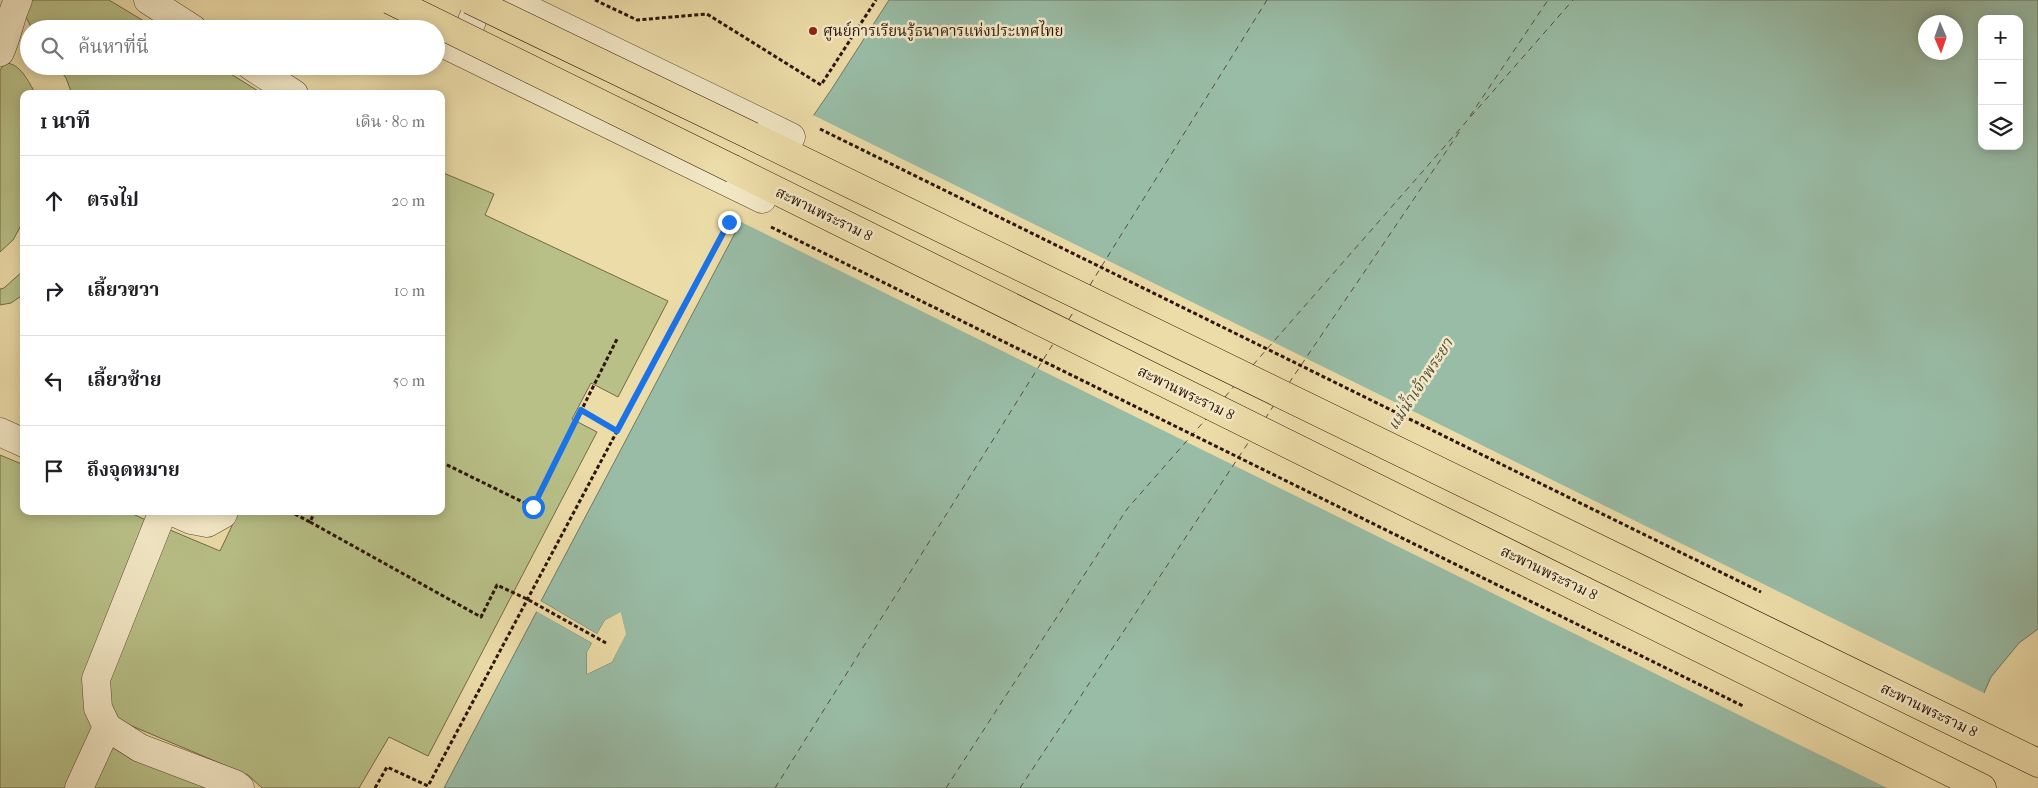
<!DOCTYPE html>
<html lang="th">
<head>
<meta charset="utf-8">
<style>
  :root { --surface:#fff; --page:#f6f6f6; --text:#202124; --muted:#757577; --line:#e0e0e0 }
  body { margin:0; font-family:"IM FELL French Canon","Noto Serif Thai",serif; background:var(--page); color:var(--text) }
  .controls { position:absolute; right:15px; top:15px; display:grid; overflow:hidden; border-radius:10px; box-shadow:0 2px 12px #0003 }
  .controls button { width:45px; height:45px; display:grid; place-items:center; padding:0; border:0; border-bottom:1px solid var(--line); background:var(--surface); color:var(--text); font:25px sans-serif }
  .compass { position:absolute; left:1918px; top:15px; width:45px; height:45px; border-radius:50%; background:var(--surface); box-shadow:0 2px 12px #0003; rotate:178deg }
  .stop { position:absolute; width:15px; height:15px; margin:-11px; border:4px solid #1a73e8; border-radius:50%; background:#fff }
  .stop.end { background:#1a73e8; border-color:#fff; box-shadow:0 1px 5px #0008 }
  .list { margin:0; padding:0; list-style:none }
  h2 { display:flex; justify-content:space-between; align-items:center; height:65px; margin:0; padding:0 20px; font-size:21px }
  h2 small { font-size:16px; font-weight:400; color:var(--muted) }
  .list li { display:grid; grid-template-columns:32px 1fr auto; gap:15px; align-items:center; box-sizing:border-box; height:90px; padding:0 20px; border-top:1px solid var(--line) }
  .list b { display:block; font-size:19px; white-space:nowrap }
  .list em { font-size:16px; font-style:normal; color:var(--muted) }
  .icon { flex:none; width:28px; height:28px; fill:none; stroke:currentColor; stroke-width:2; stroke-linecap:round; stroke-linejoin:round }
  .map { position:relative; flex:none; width:2038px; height:788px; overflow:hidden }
  .search { position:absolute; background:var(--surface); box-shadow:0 2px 12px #0003; left:20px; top:20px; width:425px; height:55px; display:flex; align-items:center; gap:12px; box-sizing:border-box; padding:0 18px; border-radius:28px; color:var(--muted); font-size:19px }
  .panel { position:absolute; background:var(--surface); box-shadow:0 2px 12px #0003; left:20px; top:90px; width:425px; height:425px; border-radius:10px }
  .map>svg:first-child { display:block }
  .green { fill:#b8c087; stroke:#726a48 }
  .water { fill:#99bca6; stroke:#6d7967; fill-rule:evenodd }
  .pier { fill:#ecdca8 }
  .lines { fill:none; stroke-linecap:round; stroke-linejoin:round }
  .ferry { stroke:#524f3f; stroke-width:1; stroke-dasharray:6 5; stroke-linecap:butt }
  .minor-casing { stroke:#5c4630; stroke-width:29 }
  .major-casing { stroke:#2c1408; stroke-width:29 }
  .path { stroke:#2c1408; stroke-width:3; stroke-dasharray:4 2.5; stroke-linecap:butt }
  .minor { stroke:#f3e8c6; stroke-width:28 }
  .major { stroke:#ecdca8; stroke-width:28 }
  .major-bridge-casing { stroke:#2c1408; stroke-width:29; stroke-linecap:butt }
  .major-bridge { stroke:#ecdca8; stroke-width:28 }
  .route { stroke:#1a73e8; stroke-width:6 }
  .poi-dot { fill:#8f2418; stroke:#f3e8c6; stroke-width:2 }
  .labels { text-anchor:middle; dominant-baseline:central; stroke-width:5; stroke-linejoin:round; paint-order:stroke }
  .poi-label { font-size:15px; fill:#2c1408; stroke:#f3e8c6; text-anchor:start }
  .street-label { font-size:15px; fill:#2c1408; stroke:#f3e8c6 }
  .water-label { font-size:16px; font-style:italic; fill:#524f3f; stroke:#f3e8c6 }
</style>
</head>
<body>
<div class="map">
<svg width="2038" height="788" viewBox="0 0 2038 788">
  <rect width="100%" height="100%" fill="#ecdca8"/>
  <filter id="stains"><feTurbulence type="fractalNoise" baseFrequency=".004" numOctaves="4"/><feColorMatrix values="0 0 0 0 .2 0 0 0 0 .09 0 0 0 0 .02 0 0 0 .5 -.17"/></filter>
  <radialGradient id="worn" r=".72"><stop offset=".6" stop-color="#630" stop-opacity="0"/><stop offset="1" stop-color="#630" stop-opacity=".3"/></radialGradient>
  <g class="green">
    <polygon points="31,0 109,0 157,29 32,29 24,13"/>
    <path d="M5,63C21,63 28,82 36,94H24V220L13,240L0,252V70Z"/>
    <polygon points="57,66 218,66 263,94 72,94 66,78"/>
    <polygon points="441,172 494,194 485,215 668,301 618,397 591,383 572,419 597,432 428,756 389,737 359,788 262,788 248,775 120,721 108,703 106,684 170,530 220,551 239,511 441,511"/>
    <polygon points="24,270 24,294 11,303 0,305 0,289 4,288"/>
    <polygon points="0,455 24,465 24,511 126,511 146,520 86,673 109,745 131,759 216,788 0,788"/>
  </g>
  <path class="water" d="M889,0H2038V629L2019,643L1991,677L1942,788H444L537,611L592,643L587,652V674L612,662L625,634L621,613L605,620L597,634L541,601L743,218L831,90ZM1982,19H2019V146H1982ZM1926,22H1956V52H1926Z"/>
  <g class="pier">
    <polygon points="811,114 1986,694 1944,788 1887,788 739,221"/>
    <polygon points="539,600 597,634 605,620 621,612 626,634 612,662 587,674 587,652 592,643 534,610 538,609 594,641 594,644 589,652 590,670 610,660 623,634 619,616 607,622 600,636 597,637 540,603"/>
  </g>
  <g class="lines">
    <g class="ferry">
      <polyline points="1470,116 1548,0"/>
      <polyline points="1090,285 1267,0"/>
      <polyline points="1069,319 1076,308"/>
      <polyline points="1253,365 1573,0"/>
      <polyline points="1289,383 1462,128"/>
      <polyline points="1225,397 1235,385"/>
      <polyline points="1265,419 1274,405"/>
      <polyline points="775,788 1053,344"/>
      <polyline points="946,788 1127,509 1206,419"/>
      <polyline points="1020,788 1250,440"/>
    </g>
    <g class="minor-casing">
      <g id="minor">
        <polyline points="148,0 193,29"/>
        <polyline points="509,0 791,137"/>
        <polyline points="442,32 459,40 470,26 480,0"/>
        <polyline points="459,40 452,48 762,199"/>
        <path d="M0,52C8,35 10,17 18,0"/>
        <polyline points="251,66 294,94"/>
        <polyline points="0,432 24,443"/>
        <polyline points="163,511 96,679 98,708 107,727 140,748 235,784 240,788"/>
        <polyline points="171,511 191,520 207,523 223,514 224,511"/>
        <polyline points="79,788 107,727"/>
      </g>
    </g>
    <g class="major-casing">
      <g id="major">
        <polyline points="752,136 2038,763"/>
        <polyline points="733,169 1982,788"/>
      </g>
    </g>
    <g class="path">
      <polyline points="595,0 637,20 707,14 821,85 876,0"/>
      <polyline points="820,129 1761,592"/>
      <polyline points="771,227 1743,706"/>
      <polyline points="581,410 617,431"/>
      <polyline points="441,462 533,507 618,337"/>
      <polyline points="289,511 310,522 315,511"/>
      <polyline points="310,522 481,617 497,585 527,599 606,643"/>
      <polyline points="375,788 387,767 428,786 729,221"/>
    </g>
    <use href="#minor" class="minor"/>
    <use href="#major" class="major"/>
    <g class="major-bridge-casing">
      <g id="major-bridge">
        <polyline points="390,0 733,169"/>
        <polyline points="470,0 752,136"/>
      </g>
    </g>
    <use href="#major-bridge" class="major-bridge"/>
  </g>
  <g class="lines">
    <polyline class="route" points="533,507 581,410 617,431 729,222"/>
  </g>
  <circle class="poi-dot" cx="813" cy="31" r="5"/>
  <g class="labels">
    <g class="poi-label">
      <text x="823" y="31">ศูนย์การเรียนรู้ธนาคารแห่งประเทศไทย</text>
    </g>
    <g class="street-label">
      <text transform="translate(824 214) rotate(26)">สะพานพระราม 8</text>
      <text transform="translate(1186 393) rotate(26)">สะพานพระราม 8</text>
      <text transform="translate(1549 573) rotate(26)">สะพานพระราม 8</text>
      <text transform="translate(1929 710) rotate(26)">สะพานพระราม 8</text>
    </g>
    <g class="water-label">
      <text transform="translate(1420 384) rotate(-57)">แม่น้ำเจ้าพระยา</text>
    </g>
  </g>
  <rect width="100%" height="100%" filter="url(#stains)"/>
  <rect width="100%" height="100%" fill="url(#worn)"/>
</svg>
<div class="controls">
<button>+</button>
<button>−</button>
<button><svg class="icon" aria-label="layers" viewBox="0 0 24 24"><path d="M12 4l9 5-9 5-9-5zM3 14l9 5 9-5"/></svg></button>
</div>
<svg class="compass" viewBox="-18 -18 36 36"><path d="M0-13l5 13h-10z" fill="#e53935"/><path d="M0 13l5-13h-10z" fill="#757577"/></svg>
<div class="stop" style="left:533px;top:507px"></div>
<div class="stop end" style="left:729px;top:222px"></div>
<div class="search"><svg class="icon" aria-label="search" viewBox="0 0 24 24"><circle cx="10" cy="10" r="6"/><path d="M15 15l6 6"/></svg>ค้นหาที่นี่</div>
<section class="panel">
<h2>1 นาที<small>เดิน · 80 m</small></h2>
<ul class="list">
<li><svg class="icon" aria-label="ahead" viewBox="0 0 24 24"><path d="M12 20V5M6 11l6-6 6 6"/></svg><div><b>ตรงไป</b></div><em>20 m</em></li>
<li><svg class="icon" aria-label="right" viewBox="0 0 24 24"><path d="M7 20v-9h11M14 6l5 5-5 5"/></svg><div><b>เลี้ยวขวา</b></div><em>10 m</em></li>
<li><svg class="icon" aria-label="left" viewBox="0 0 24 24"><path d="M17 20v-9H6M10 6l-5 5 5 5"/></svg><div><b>เลี้ยวซ้าย</b></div><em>50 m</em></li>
<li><svg class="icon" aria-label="arrive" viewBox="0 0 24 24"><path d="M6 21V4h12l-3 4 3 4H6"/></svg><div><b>ถึงจุดหมาย</b></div></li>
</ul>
</section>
</div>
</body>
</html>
